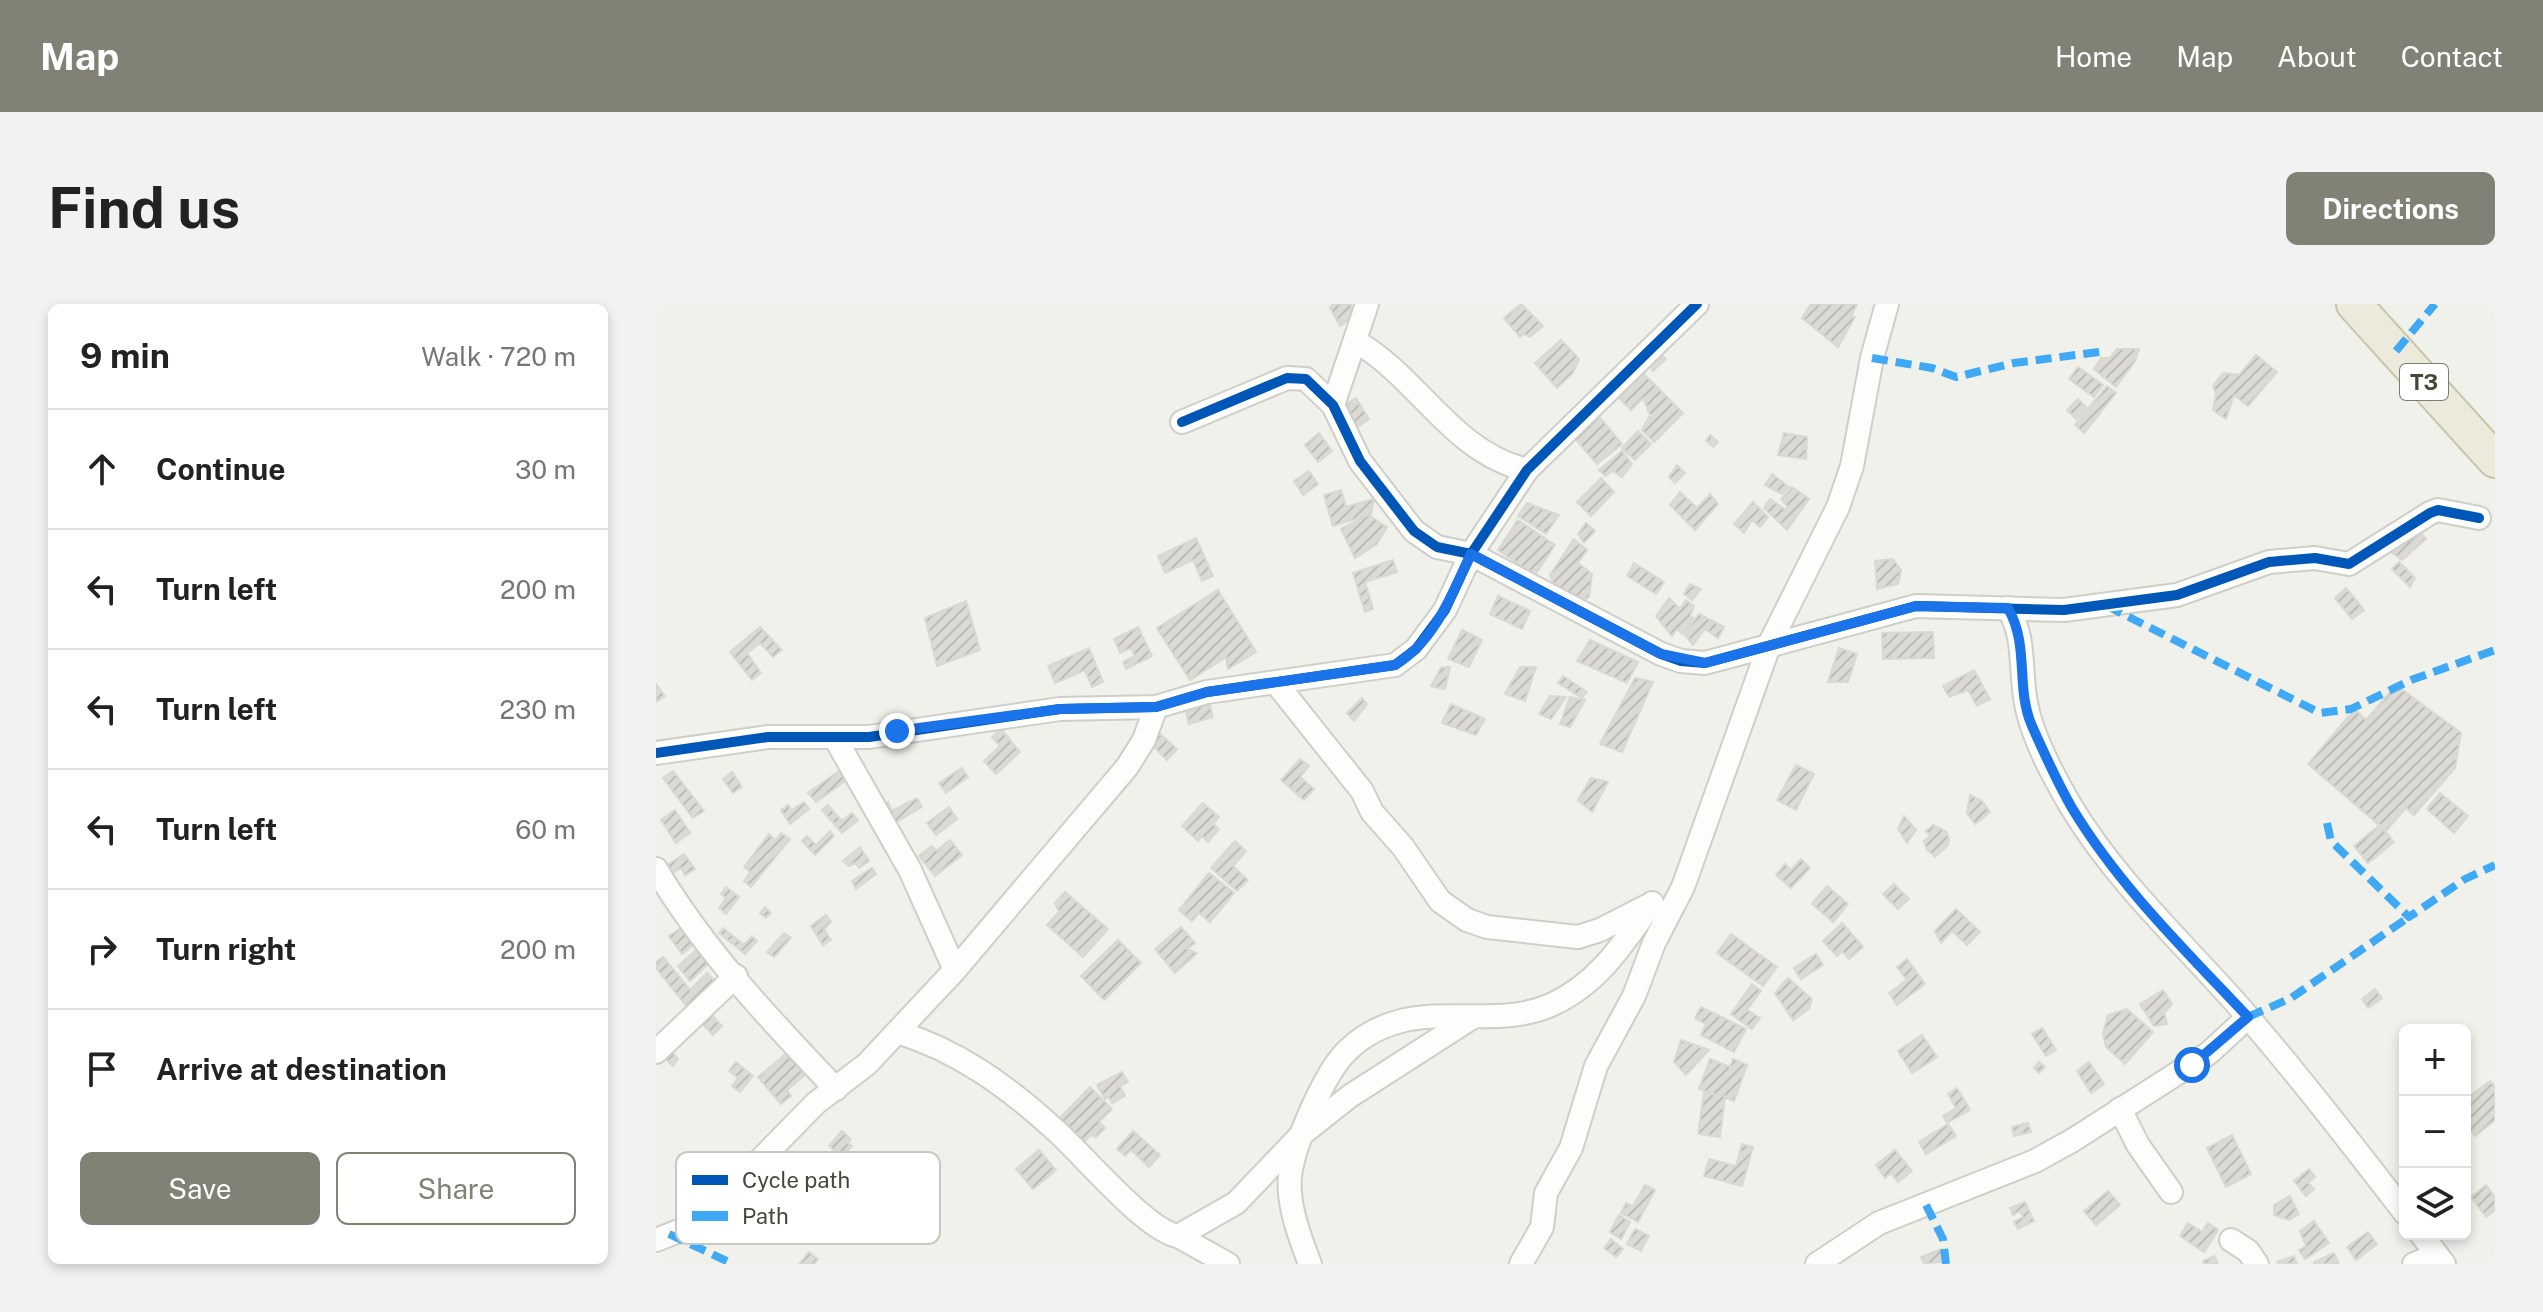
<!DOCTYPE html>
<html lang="en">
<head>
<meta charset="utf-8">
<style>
  :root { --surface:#fff; --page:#f2f2f2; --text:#222; --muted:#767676; --line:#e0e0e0; --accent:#828176 }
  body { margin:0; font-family:"Public Sans",sans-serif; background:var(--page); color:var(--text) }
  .controls { position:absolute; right:24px; bottom:24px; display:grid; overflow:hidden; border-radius:12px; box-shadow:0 4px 12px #0003 }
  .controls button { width:72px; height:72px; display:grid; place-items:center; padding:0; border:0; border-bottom:2px solid var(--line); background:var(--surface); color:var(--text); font:40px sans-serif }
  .stop { position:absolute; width:24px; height:24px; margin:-18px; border:6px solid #1a73e8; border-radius:50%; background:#fff }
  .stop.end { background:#1a73e8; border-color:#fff; box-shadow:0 2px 8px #0008 }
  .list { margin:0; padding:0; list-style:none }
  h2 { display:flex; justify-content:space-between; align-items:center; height:104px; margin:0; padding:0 32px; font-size:34px }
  h2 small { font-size:26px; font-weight:400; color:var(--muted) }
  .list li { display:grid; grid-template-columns:52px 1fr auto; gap:24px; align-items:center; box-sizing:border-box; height:120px; padding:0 32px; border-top:2px solid var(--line) }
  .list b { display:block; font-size:30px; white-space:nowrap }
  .list em { font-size:26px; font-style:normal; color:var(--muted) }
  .actions { display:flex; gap:16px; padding:24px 32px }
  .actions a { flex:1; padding:18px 0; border:2px solid var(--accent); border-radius:12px; text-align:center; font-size:28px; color:var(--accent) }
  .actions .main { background:var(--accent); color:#fff }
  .icon { flex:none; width:44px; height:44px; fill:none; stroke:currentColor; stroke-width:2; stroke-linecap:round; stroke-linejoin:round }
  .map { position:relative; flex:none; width:1839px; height:960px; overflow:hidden; border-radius:12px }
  header { display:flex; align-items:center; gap:48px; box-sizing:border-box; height:112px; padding:0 40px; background:var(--accent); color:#fff }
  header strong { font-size:38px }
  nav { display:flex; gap:44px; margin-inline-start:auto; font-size:28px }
  .intro { display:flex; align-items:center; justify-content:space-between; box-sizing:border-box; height:192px; padding:0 48px }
  h1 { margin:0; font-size:56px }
  .button { padding:20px 36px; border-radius:12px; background:var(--accent); color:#fff; font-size:28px; font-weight:700 }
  main { display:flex; gap:48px; padding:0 48px }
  aside { flex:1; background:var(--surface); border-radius:12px; box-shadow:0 4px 12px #0003 }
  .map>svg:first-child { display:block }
  .building { fill:url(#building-hatch); stroke:#d9d8d1; stroke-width:2 }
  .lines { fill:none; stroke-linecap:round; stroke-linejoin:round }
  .minor-casing { stroke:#cfcfc9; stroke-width:26 }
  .highway-casing { stroke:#c8c4a8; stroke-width:38 }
  .minor { stroke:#fdfdfc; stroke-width:22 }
  .highway { stroke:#eceada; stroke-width:34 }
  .quiet { stroke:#3fa9f5; stroke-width:8; stroke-dasharray:16 8; stroke-linecap:butt }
  .cycleway-casing { stroke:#fff; stroke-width:15 }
  .cycleway { stroke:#0057b8; stroke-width:10 }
  .route { stroke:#1a73e8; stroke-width:10 }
  .labels { text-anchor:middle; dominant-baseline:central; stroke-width:7; stroke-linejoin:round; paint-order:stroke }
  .shield { fill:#fff; stroke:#7e7d73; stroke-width:2 }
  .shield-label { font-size:22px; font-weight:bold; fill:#474537 }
  .key { fill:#fff; stroke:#c8c7c3; stroke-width:2 }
  .key-label { font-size:22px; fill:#474537 }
</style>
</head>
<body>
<header>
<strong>Map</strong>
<nav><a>Home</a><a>Map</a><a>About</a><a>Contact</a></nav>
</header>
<div class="intro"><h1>Find us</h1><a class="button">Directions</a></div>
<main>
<aside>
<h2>9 min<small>Walk · 720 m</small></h2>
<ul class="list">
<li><svg class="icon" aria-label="ahead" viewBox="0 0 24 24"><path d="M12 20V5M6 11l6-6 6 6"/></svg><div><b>Continue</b></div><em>30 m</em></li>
<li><svg class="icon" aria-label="left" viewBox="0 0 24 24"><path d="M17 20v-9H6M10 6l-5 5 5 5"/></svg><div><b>Turn left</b></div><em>200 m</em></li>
<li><svg class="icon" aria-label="left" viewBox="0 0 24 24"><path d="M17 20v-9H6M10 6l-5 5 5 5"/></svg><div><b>Turn left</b></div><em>230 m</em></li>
<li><svg class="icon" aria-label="left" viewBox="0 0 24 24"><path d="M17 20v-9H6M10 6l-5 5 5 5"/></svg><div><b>Turn left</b></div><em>60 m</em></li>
<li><svg class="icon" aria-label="right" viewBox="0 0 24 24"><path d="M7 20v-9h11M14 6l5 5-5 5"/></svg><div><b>Turn right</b></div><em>200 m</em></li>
<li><svg class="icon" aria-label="arrive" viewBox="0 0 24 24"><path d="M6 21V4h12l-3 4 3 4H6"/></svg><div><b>Arrive at destination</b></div></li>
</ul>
<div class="actions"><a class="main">Save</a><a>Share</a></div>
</aside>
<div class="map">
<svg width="1839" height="960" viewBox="0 0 1839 960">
  <defs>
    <pattern id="building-hatch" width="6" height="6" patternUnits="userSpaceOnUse" patternTransform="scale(2)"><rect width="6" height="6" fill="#dbdad4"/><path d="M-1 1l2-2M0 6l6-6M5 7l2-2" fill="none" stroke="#bdbcb7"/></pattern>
  </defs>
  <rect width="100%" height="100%" fill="#f1f1ec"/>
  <g class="building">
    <polygon points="677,0 694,0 701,10 684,22 674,4"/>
    <polygon points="865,0 887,22 874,33 868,30 864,33 848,14"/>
    <polygon points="1155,0 1201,0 1195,12 1199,13 1182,43 1146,14"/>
    <polygon points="905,36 923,55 917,69 901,84 879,59"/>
    <polygon points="1461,45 1483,45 1479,57 1460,83 1438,65 1445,54 1454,54"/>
    <polygon points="1002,48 1010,55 997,67 991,58"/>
    <polygon points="1600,51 1621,68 1592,102 1578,91 1570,115 1557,106 1560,90 1557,82 1567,69 1583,71"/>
    <polygon points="1422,63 1447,81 1438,93 1413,75"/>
    <polygon points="984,66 1027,109 998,138 986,126 994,111 987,94 975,106 960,91"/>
    <polygon points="1451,82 1460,89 1428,129 1419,121"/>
    <polygon points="700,94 713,115 700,124 686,103"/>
    <polygon points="1422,95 1431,104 1420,115 1411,106"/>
    <polygon points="940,109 966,140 941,160 915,130"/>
    <polygon points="982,127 995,140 979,156 966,144"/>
    <polygon points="663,129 676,147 662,158 649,141"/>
    <polygon points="1128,129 1151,133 1150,155 1122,151"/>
    <polygon points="1054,131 1062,138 1057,143 1050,137"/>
    <polygon points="966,147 976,160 966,173 957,167 949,172 943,166"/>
    <polygon points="1021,161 1029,169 1019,179 1013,173"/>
    <polygon points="653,167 662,180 647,191 638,177"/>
    <polygon points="1116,170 1133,183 1126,190 1109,181"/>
    <polygon points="945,174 958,188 935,212 921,198"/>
    <polygon points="1136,183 1153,195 1131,226 1108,204 1114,195 1130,206 1132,203 1125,195"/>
    <polygon points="685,186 690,203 718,195 715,210 677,222 668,191"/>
    <polygon points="1024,188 1041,204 1054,190 1062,200 1039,226 1014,201"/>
    <polygon points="1097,198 1112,213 1104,223 1096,216 1088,229 1078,220"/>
    <polygon points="871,199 903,211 890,230 862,212"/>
    <polygon points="712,211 731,223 721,240 699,254 685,225"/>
    <polygon points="862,216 899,241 879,271 842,246"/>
    <polygon points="930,219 939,227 928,239 922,230"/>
    <polygon points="1761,225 1770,235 1746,256 1735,248"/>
    <polygon points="540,234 557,272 546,277 537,256 509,269 502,252"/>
    <polygon points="918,235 931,246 922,259 936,270 933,293 923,298 898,281 894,271"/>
    <polygon points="1237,255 1245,266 1242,280 1221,285 1219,257"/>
    <polygon points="737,256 741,268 709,278 717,305 709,308 697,269"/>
    <polygon points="1743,258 1759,274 1754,283 1736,265"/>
    <polygon points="978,259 1008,278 1000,290 971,272"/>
    <polygon points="1034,280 1045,285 1036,296 1028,290"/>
    <polygon points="1690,284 1708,306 1696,315 1679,294"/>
    <polygon points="562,286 600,348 572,365 570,353 534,376 501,324"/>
    <polygon points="842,292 874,307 866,325 834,310"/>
    <polygon points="1013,294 1024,305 1030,296 1038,302 1034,312 1037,314 1026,330 1021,325 1016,332 1000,312"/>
    <polygon points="310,297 324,346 281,362 269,314"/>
    <polygon points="1043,310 1068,323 1062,334 1049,325 1037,341 1028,330"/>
    <polygon points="104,323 126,346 117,353 104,339 91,349 105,369 96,376 74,348"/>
    <polygon points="482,323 496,352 470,365 467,358 479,352 475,344 464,349 458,335"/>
    <polygon points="806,326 826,336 813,363 792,355"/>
    <polygon points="1277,328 1278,354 1227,355 1226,329"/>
    <polygon points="934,336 982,358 971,379 921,357"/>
    <polygon points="433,344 447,378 436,383 429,366 399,379 392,362"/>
    <polygon points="1183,344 1201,350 1192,378 1172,378"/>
    <polygon points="794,363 789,385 775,382 785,364"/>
    <polygon points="864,363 880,363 869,397 849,390"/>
    <polygon points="1318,366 1334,395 1321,402 1312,386 1293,393 1287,382"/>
    <polygon points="907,372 931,388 926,394 902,379"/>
    <polygon points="979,374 997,378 966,448 944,440"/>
    <polygon points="0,380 9,392 0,398"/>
    <polygon points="1740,381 1805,429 1799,464 1758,511 1750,504 1730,527 1652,460 1699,405 1710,416"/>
    <polygon points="894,392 910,393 895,415 883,410"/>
    <polygon points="914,393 929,396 914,423 904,420"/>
    <polygon points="706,394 711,400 698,417 691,409"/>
    <polygon points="553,397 557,413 533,420 529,404"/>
    <polygon points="795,400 829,415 820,431 786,419"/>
    <polygon points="345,425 364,448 340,470 328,457 344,442 336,433"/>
    <polygon points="504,430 521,445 511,456 495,440"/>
    <polygon points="644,455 653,462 644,473 658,485 648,496 625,476"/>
    <polygon points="1140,461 1158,470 1140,506 1121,496"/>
    <polygon points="187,464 195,473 160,498 152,489"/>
    <polygon points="306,464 312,473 290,489 283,479"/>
    <polygon points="17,467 48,507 37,514 7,474"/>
    <polygon points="76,468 86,483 77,489 67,475"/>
    <polygon points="935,474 952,478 936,508 922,496"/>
    <polygon points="1784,489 1812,512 1798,529 1771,505"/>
    <polygon points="1314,491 1326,497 1334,508 1319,520 1311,509"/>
    <polygon points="261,494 266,503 235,521 224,503 232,498 236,507"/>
    <polygon points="148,498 153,505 134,520 125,506 132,501 136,506"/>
    <polygon points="547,499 563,513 557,520 563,525 552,538 546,532 542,537 526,522"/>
    <polygon points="172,501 186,517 196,509 202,516 186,529 166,506"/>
    <polygon points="293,503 301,515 280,531 271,519"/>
    <polygon points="19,506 34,529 20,539 5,516"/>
    <polygon points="1248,512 1260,526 1251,539 1242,525"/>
    <polygon points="1277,521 1291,528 1293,536 1292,541 1279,553 1271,546 1268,537 1274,532 1270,527"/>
    <polygon points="1724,521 1738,538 1712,559 1698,542"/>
    <polygon points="174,527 178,532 159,551 146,537 151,532 160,541"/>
    <polygon points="125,529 134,535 95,583 88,577 94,568 88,563 113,530 120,536"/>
    <polygon points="294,536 306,551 279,572 263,552 276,542 280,547"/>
    <polygon points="579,537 590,547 577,562 592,576 581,587 555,564"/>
    <polygon points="204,543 213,557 203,564 199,559 193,562 187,557"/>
    <polygon points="28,550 39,565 29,571 25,564 16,570 10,562"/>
    <polygon points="1145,555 1154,564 1135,584 1120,571 1129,560 1135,566"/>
    <polygon points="216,564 220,570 200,585 196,577"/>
    <polygon points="553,569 578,589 554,618 543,609 536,617 523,606"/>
    <polygon points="1238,580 1253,595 1242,605 1227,590"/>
    <polygon points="1171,582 1192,600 1177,618 1156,600"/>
    <polygon points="70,583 83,593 70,610 63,604 70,594 65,590"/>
    <polygon points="409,588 452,625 427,653 391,621 403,608 399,599"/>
    <polygon points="109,603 115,609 110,614 104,609"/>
    <polygon points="1300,605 1324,628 1311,641 1296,627 1285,639 1279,627"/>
    <polygon points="170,611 175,618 168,625 175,636 167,641 155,622"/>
    <polygon points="1186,619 1207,643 1193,655 1186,647 1181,652 1167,637"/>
    <polygon points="525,623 539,639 531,645 541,649 519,669 499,645"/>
    <polygon points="25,624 38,640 26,650 13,632"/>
    <polygon points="67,624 88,641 96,632 101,637 89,650 63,629"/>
    <polygon points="128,629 135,634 118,653 111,648"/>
    <polygon points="1075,630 1121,663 1107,682 1061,649"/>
    <polygon points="462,636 485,659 448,696 425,672"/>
    <polygon points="40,646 52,660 34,677 22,662"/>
    <polygon points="1160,650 1167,661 1145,675 1138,664"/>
    <polygon points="7,653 34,686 51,669 59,677 32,704 0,664 0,658"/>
    <polygon points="1251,655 1269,680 1241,701 1233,689 1251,676 1241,663"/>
    <polygon points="1132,674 1156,695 1153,705 1137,716 1119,689"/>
    <polygon points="1096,680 1105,687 1091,706 1104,714 1096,725 1075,710"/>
    <polygon points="1719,685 1726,694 1712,704 1706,695"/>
    <polygon points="1507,686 1516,700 1508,709 1511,720 1498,722 1484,700"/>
    <polygon points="1045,703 1090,725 1078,748 1045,731 1050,720 1039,714"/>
    <polygon points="49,704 66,722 57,731 39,712"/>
    <polygon points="1471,705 1497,728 1469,760 1450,743 1447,729 1452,711"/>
    <polygon points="1386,724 1400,746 1390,752 1376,730"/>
    <polygon points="1266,731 1281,753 1256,769 1242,747"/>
    <polygon points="1025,736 1053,746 1030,771 1018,758"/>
    <polygon points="17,745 16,748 22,755 17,762 5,751"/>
    <polygon points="131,749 149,771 131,786 135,792 125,800 102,773"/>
    <polygon points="1054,755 1074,763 1077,755 1091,761 1078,797 1043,785"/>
    <polygon points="80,758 97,772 84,788 76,782 82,774 73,767"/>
    <polygon points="1383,758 1389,763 1383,769 1378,764"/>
    <polygon points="1433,758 1448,780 1435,789 1421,767"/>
    <polygon points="466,768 472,778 464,782 469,792 456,799 453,793 449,795 441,781"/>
    <polygon points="1834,777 1839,782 1839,816 1819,832 1809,820 1809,796"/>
    <polygon points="434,783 456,805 443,818 449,824 440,833 435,831 428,838 404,814"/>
    <polygon points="1301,784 1314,806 1291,819 1287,812 1300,804 1292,790"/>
    <polygon points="1048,789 1069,792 1064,833 1042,830"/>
    <polygon points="1372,819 1375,828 1358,832 1356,823"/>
    <polygon points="1292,820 1300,832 1270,850 1263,838"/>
    <polygon points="186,827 195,835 192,839 196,842 186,853 173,842"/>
    <polygon points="477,827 504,851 493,863 475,846 469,852 461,845"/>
    <polygon points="1576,831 1595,870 1570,883 1551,844"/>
    <polygon points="1086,840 1097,843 1086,882 1048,872 1053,855 1080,862"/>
    <polygon points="383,846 400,866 377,885 360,865"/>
    <polygon points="1239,846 1256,867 1242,878 1235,869 1229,874 1220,861"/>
    <polygon points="1653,865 1659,873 1652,879 1658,885 1650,892 1638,877"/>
    <polygon points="989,881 999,886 982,918 965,909 970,899 977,902"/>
    <polygon points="1830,881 1839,893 1839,906 1830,913 1815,893"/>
    <polygon points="1452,887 1464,901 1440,921 1428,907"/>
    <polygon points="1634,892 1643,910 1633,916 1618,911 1618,901"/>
    <polygon points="1369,898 1378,917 1362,925 1358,918 1367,913 1364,907 1357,911 1354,904"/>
    <polygon points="963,911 974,918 965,935 954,928"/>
    <polygon points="1658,917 1673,939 1649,955 1643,946 1650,942 1644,927"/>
    <polygon points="1532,919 1546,928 1552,919 1562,926 1548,948 1524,932"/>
    <polygon points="979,925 993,932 985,947 971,940"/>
    <polygon points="1712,928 1721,940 1700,956 1691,943"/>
    <polygon points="955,935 967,945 960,953 948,944"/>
    <polygon points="1285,945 1290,957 1268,960 1265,953"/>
    <polygon points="153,948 162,955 158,960 143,960"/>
    <polygon points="1678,949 1683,960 1658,960 1658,958"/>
    <polygon points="1559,952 1562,960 1548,960 1547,957"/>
    <polygon points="1638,952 1641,960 1622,960 1621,958"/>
  </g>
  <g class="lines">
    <g class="minor-casing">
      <g id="minor">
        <path d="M699,37C763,73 795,148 871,166"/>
        <polyline points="677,101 711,0"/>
        <polyline points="526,118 631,74 650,75 677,101 704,157 758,227 781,243 815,250 1005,350 1025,357 1049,359 1260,302 1408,306 1521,291 1613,258 1659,254 1693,260 1774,209 1782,206 1823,214"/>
        <path d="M1352,304C1369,333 1364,360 1369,393C1374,430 1397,472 1416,504C1464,583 1533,644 1593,714C1647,777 1698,843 1749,909"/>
        <polyline points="620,379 706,487 716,508 747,543 784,597 811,616 831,623 922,633 944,626 991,602"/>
        <polyline points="179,434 254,566 299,666"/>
        <polyline points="0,449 112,433 213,433 404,405 500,403 551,388 739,361 760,345 789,306 815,250 871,166 1041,0"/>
        <path d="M0,565C48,646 115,717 180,785"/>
        <path d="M241,728C301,746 351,782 397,824C426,849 489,926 522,932L580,899L646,830L694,792L817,713"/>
        <polyline points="0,748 80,672"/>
        <polyline points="1464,805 1482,841 1515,888"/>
        <polyline points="1765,930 1788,960"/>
        <polyline points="522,932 572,960"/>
        <polyline points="0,936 33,923 60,901 160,799 211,760 299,666 471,463 488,436 500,403"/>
        <polyline points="1575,936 1592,947 1601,960"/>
        <path d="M654,960C644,934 631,900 634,872C638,840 669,767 692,746C706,732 726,722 745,717C793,705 847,722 895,701C942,680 967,640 996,599"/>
        <polyline points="865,960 886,923 890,889 915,844 940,762 978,692 998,639 1027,583 1114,339 1182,203 1196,162 1216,54 1231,0"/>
        <polyline points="1161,960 1223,919 1379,857 1417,836 1553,749 1592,713"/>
        <polyline points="1758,960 1781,951"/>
      </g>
    </g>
    <g class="highway-casing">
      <polyline id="highway" points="1698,0 1839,156"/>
    </g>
    <use href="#minor" class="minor"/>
    <use href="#highway" class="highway"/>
    <g class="quiet">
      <polyline points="1740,47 1779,0"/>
      <polyline points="1216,54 1276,64 1300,73 1358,59 1451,47"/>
      <polyline points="1451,302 1664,409 1695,405 1755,376 1839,346"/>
      <polyline points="1671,519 1675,537 1753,613 1809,575 1839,561"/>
      <polyline points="1592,713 1635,694 1753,613"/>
      <polyline points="1270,901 1287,935 1290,960"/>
      <polyline points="13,930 77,960"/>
    </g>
    <g class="cycleway-casing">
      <g id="cycleway">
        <polyline points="526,118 631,74 650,75 677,101 704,157 758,227 781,243 815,250 1005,350 1025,357 1049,359 1260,302 1408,306 1521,291 1613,258 1659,254 1693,260 1774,209 1782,206 1823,214"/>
        <polyline points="0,449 112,433 213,433 404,405 500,403 551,388 739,361 760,345 789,306 815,250 871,166 1041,0"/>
      </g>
    </g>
    <use href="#cycleway" class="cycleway"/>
  </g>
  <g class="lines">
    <path class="route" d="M241,427L404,405L500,403L551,388L739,361C779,337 796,290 815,250L1005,350L1049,359L1260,302L1352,304C1374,343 1359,383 1376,422C1388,449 1401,478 1416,504C1463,582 1530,647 1592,713L1536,761"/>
  </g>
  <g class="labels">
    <rect class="shield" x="1744" y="60" width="48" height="36" rx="6"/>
    <g class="shield-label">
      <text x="1768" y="78">T3</text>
    </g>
  </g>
  <rect x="20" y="848" width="264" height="92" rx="12" class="key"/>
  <rect x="36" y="871" width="36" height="10" fill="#0057b8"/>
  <rect x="36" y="907" width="36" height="10" fill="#3fa9f5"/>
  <g class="key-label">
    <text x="86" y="884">Cycle path</text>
    <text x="86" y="920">Path</text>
  </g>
</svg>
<div class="controls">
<button>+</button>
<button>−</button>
<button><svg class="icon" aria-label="layers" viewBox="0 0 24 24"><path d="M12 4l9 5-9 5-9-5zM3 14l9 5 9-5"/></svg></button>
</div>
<div class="stop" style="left:1536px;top:761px"></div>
<div class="stop end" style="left:241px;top:427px"></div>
</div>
</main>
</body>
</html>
